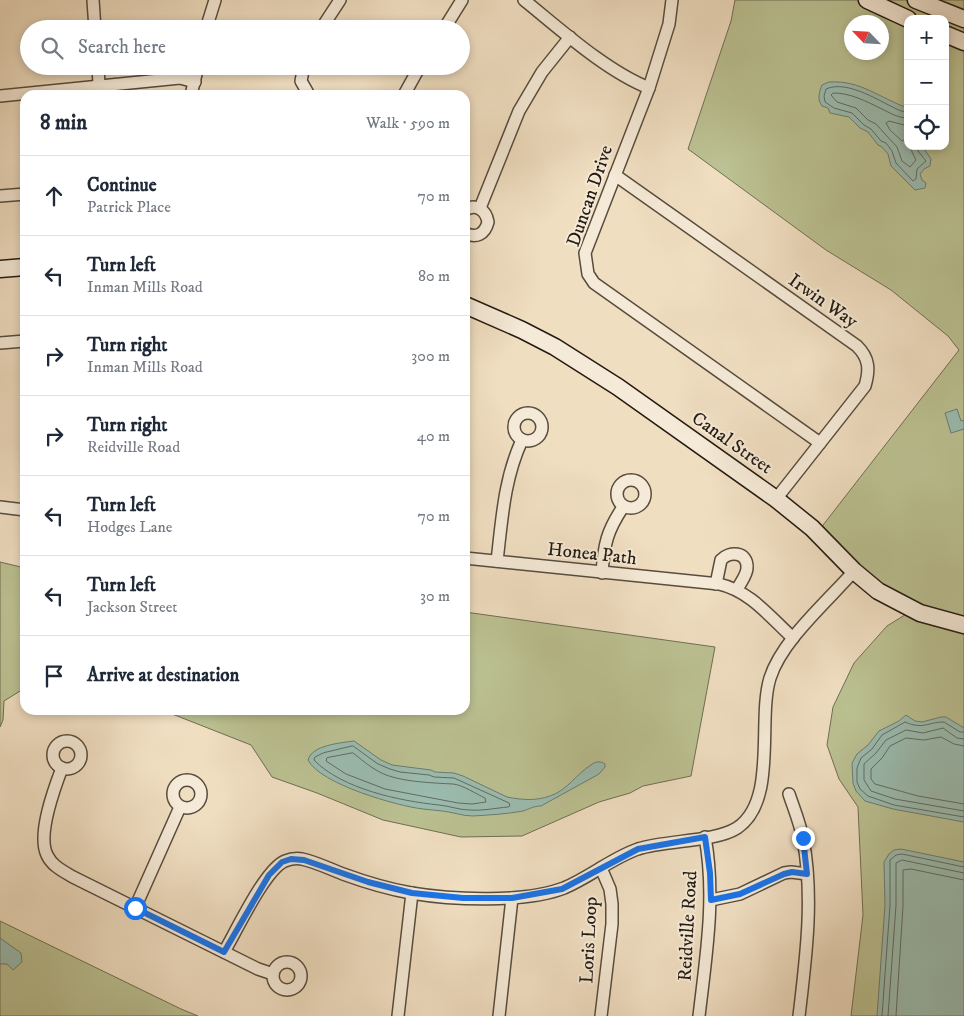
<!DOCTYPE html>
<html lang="en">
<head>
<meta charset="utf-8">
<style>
  :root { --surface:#fff; --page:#f6f6f7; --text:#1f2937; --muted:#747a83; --line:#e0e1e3 }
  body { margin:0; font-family:"IM FELL DW Pica",serif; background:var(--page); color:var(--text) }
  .controls { position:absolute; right:15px; top:15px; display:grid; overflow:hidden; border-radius:10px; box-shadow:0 2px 8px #0003 }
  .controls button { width:45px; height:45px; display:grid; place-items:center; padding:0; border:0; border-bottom:1px solid var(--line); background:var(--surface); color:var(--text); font:25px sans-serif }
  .compass { position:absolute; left:844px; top:15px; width:45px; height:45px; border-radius:50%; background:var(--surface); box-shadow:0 2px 8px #0003; rotate:295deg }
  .stop { position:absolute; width:15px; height:15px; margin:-11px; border:4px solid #1a73e8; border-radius:50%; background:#fff }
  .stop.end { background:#1a73e8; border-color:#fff; box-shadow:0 1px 5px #0008 }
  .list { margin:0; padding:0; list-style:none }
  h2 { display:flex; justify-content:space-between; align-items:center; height:65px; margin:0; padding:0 20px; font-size:21px }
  h2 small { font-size:16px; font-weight:400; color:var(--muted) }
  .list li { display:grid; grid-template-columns:32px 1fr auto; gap:15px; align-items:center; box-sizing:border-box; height:80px; padding:0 20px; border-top:1px solid var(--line) }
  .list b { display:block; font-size:19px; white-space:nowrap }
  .list p { margin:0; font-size:16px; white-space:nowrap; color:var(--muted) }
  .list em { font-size:16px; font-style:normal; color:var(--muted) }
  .icon { flex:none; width:28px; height:28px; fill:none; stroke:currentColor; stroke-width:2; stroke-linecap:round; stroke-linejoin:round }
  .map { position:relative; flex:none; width:964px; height:1016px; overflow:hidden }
  .search { position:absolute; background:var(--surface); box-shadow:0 2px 8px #0003; left:20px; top:20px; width:450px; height:55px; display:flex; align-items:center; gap:12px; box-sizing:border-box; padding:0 18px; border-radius:28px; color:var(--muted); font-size:19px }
  .panel { position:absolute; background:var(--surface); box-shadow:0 2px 8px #0003; left:20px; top:90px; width:450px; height:625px; border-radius:15px }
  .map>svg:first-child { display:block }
  .green { fill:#bbc192; stroke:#706e52; fill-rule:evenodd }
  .water { fill:#9bbcb0; stroke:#6c7c71 }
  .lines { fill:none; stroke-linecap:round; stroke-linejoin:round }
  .shore { stroke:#606c61; stroke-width:1 }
  .street-casing { stroke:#584c3e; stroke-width:14 }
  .secondary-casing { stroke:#251b12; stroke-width:19 }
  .street { stroke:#f5ead7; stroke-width:11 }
  .secondary { stroke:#f5ead7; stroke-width:16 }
  .route { stroke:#1a73e8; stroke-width:6 }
  .labels { text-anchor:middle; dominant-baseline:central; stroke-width:4; stroke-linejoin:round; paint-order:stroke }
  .street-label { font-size:19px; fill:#251b12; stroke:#f5ead7 }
</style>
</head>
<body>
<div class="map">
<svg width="964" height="1016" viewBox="0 0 964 1016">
  <rect width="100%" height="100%" fill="#f0dec1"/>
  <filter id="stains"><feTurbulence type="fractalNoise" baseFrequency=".004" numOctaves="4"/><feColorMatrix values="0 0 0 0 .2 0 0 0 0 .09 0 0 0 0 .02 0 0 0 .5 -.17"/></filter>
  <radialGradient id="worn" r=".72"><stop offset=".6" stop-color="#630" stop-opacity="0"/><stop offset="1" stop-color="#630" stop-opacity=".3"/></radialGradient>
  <g class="green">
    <path d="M735,0H964V620L943,616L881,587L820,529L959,350L948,336L891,290L826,250L688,149L731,21ZM908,19H945V146H908ZM852,22H882V52H852Z"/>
    <polygon points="0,562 25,568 25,688 4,701 3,720 0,727"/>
    <polygon points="465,612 715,647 691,776 643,786 630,793 599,802 522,836 461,837 383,820 317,793 272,777 251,745 162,710 465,710"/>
    <polygon points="908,613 964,632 964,1016 851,1016 863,915 858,807 839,779 827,745 833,707 854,663 887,626"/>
    <polygon points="0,921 181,1009 198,1016 0,1016"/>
  </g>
  <g class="water">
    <path d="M829,82C861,80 879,98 908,108V146H922L931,159L930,166L924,169L920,174L922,180L926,183L925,188L915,190L891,166L888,154L882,147L878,145L868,132L860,128L849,117L830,113L828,108L822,106C817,99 819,93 822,85Z"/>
    <polygon points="957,409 961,421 964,420 964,429 951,433 945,413"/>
    <polygon points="906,715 915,721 922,722 941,717 946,717 964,728 964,822 893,809 865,801 856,791 853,783 852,763 857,754 868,745 879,731 899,721"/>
    <path d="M354,741L381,760L392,765L431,770L435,772L454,773L463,776L507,797C522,800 536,801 550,796C568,790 576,774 591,765C596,761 600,761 605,764V767L599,774L541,806C533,806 530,809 523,811C507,814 489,815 473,816C462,816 453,812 442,811C436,810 429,810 423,809C397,806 320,784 308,760C312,745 340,743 354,741Z"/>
    <polygon points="901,849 964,862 964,1016 877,1016 885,905 884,862 889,854 894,850"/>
    <polygon points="0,938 21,953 22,962 13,970 7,964 0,964"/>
  </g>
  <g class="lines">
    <g class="shore">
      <path d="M908,112L901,111C882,103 848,79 826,89L824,96L825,102L834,108L852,113L864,125L871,129L881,141L886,143L892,151L896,163L913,181L916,179L917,169L926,161L918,151L917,146"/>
      <path d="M908,118C898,118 890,113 882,109C865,101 851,93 833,93L831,95L837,102L856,108L868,120L876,124L897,147L902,161L910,167L916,160L912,152L911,146"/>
      <polyline points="908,126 889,121 886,123 890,130 902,141 904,140 908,135"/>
      <path d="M964,732H960L944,722C927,722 924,730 905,722L882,735L872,749L861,758L857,768V782L860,789L868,796L894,805L964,817"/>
      <polyline points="964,739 957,738 943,728 923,733 906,730 886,740 876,753 864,764 864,780 871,791 895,799 964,811"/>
      <path d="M353,746L378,764L390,769L400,772L429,775L434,777L454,778L509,803L510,806L508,807C496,808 482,811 470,810C459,810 450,806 439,805C400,801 342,789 314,760L315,757L323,753Z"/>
      <polyline points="964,746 954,744 941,737 924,740 906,738 890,746 882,758 871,769 871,779 875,784 918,796 964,804"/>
      <path d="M353,753C365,762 374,771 389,776C407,782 434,783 453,784C463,785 476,794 485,798L486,802L472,804L458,803L385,789L346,774L326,761L327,758Z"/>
      <polyline points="882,1016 890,905 890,860 896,855 902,854 964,867"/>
      <polyline points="888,1016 896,905 896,863 902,860 964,873"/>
      <polyline points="896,1016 903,906 903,870 911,869 964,880"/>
    </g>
    <g class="street-casing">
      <g id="street">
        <polyline points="93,0 95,29"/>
        <path d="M524,0C560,29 606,71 649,88"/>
        <polyline points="672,0 669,24 649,88 585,253 588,274 594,283 820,443"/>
        <polyline points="206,29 215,0"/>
        <polyline points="321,29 340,0"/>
        <polyline points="444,29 462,0"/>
        <polyline points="98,66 99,85"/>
        <polyline points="304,66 301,81 309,95"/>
        <polyline points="191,95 198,66"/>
        <polyline points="404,95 420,66"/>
        <polyline points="0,96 180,78 195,82"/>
        <path d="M615,175L857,346C869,358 870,369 865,386L776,499"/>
        <polyline points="0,196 25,194"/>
        <polyline points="480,208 519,111 542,72 570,37"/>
        <path d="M465,210C476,203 486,210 488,222C485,234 476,239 465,233"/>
        <polyline points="0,343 25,341"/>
        <circle cx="528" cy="427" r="14"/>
        <circle cx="631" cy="494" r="14"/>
        <polyline points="0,507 25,510"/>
        <path d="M465,558L719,584C750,591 770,617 793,638"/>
        <path d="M497,561C502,519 504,479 522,440"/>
        <path d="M602,573C604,544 607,531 623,507"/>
        <path d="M716,584L721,560C729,551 748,551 747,568C747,575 740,583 737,590"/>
        <circle cx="67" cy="755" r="14"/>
        <path d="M62,768C54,789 37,835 47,855C52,866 63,871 73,877L258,969L273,974"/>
        <circle cx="187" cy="794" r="14"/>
        <path d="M789,794C794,809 800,823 803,839C814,897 806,957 799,1016"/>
        <polyline points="711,900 740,894 784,873 791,872 807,874"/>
        <polyline points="135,908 180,807"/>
        <path d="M224,952C236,932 265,869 285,861C290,859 296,858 302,859C316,862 330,869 343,874C365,882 388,889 411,893C453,900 525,903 564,888C590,877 612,858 638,849C666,840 715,842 737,828C778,801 757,720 770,678C782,640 828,601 854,571"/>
        <circle cx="287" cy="976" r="14"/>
        <polyline points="398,1016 412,893"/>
        <polyline points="499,1016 512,898"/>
        <polyline points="601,1016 612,924 612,904 610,889 601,868"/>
        <path d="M699,1016C706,956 716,897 705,837"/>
      </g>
    </g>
    <g class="secondary-casing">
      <g id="secondary">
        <polyline points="867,0 908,19"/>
        <polyline points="916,0 964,19"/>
        <polyline points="945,34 964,42"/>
        <polyline points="0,269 25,267"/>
        <polyline points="465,305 522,330 555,347 618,387 776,499 812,528 854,571 878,591 920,613 964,625"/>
      </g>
    </g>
    <use href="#street" class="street"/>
    <use href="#secondary" class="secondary"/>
  </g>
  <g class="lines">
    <polyline class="route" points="135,908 224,952 269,875 282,862 291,859 304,860 368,882 412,893 463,898 512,898 562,889 638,849 705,837 710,873 711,900 740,894 784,874 792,872 807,874 803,838"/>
  </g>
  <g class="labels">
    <g class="street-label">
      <text transform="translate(590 196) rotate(-71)">Duncan Drive</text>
      <text transform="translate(823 301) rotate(35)">Irwin Way</text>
      <text transform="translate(732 443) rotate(35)">Canal Street</text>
      <text transform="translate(592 554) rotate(6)">Honea Path</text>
      <text transform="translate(688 926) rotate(-87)">Reidville Road</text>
      <text transform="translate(589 940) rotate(-87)">Loris Loop</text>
    </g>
  </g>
  <rect width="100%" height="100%" filter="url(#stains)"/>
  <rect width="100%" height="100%" fill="url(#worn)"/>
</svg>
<div class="controls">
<button>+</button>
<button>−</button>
<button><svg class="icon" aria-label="locate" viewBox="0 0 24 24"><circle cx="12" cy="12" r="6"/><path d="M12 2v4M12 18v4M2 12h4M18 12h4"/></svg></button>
</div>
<svg class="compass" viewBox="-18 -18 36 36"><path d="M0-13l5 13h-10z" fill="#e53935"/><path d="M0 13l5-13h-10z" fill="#747a83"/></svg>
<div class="stop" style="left:135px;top:908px"></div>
<div class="stop end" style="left:803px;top:838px"></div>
<div class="search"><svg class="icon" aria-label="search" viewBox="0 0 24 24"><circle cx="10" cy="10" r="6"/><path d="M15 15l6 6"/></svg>Search here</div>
<section class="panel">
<h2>8 min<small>Walk · 590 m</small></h2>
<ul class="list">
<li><svg class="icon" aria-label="ahead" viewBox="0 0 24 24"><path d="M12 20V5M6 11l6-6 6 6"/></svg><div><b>Continue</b><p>Patrick Place</p></div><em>70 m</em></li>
<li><svg class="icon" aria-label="left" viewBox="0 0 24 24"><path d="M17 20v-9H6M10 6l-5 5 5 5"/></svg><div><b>Turn left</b><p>Inman Mills Road</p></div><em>80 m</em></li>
<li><svg class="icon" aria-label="right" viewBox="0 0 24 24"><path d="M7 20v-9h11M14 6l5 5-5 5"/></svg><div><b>Turn right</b><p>Inman Mills Road</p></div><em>300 m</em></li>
<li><svg class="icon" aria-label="right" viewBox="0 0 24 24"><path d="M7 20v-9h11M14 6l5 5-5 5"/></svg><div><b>Turn right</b><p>Reidville Road</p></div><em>40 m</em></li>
<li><svg class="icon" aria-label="left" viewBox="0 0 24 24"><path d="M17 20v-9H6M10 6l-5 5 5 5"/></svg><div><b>Turn left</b><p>Hodges Lane</p></div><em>70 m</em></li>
<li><svg class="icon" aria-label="left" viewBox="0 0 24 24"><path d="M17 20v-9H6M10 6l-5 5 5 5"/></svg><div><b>Turn left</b><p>Jackson Street</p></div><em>30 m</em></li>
<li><svg class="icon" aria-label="arrive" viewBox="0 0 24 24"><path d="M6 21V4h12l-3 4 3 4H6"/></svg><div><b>Arrive at destination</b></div></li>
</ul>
</section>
</div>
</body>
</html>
